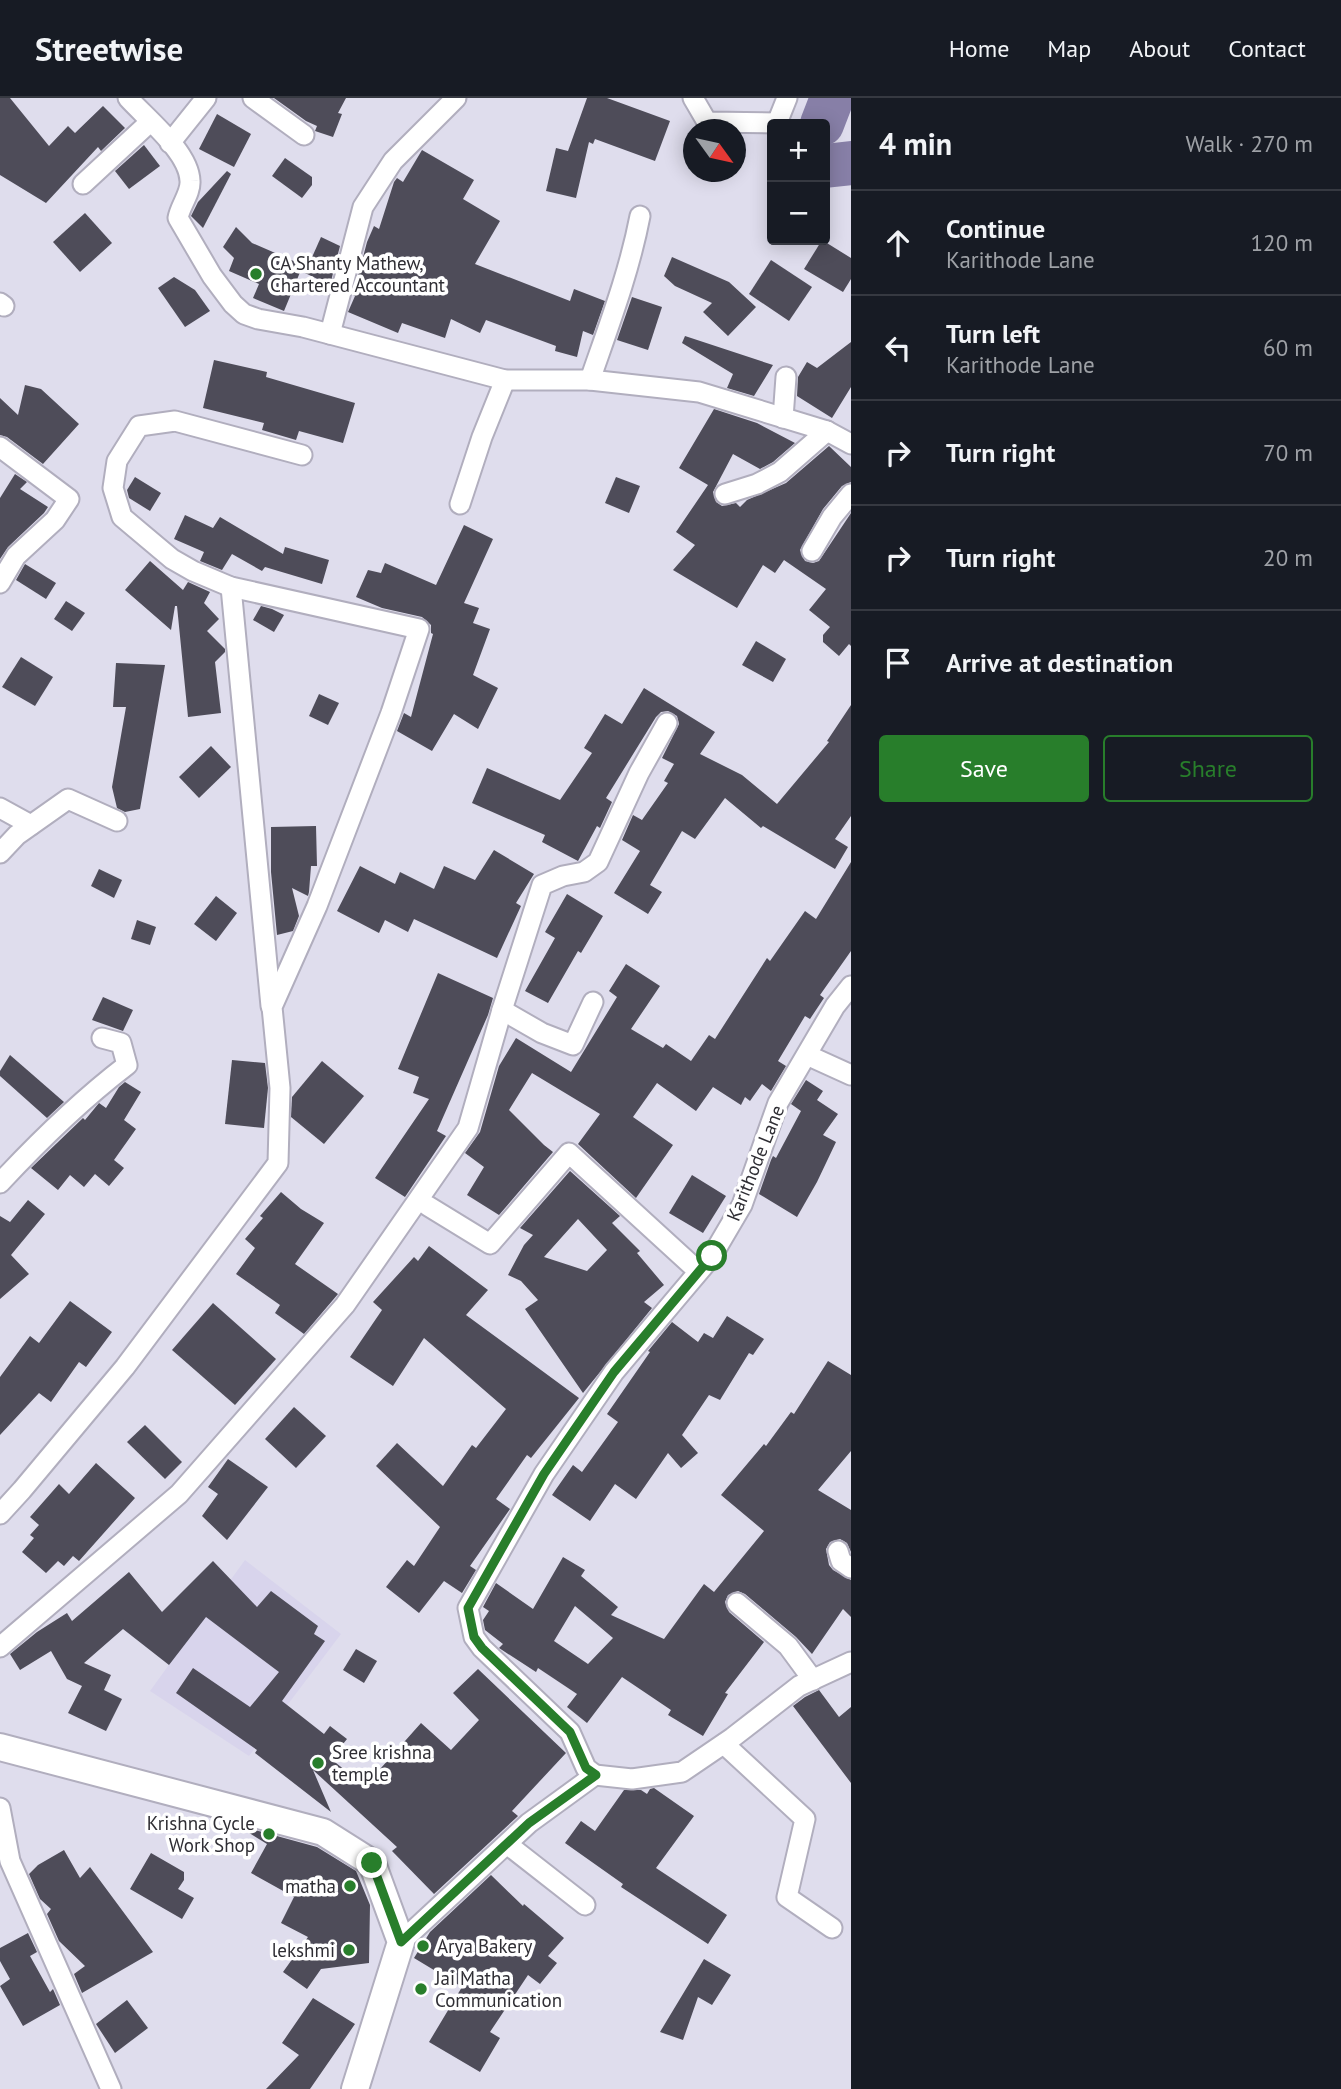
<!DOCTYPE html>
<html lang="en">
<head>
<meta charset="utf-8">
<style>
  :root { --surface:#171b24; --page:#242831; --text:#f1f3f6; --muted:#9ea1a6; --line:#363941; --accent:#287e2b }
  body { margin:0; font-family:"PT Sans",sans-serif; background:var(--page); color:var(--text) }
  .controls { position:absolute; right:21px; top:21px; display:grid; overflow:hidden; border-radius:7px; box-shadow:0 4px 18px #0003 }
  .controls button { width:63px; height:63px; display:grid; place-items:center; padding:0; border:0; border-bottom:2px solid var(--line); background:var(--surface); color:var(--text); font:35px sans-serif }
  .compass { position:absolute; left:683px; top:21px; width:63px; height:63px; border-radius:50%; background:var(--surface); box-shadow:0 4px 18px #0003; rotate:123deg }
  .stop { position:absolute; width:21px; height:21px; margin:-16px; border:5px solid #287e2b; border-radius:50%; background:#fff }
  .stop.end { background:#287e2b; border-color:#fff; box-shadow:0 2px 7px #0008 }
  .list { margin:0; padding:0; list-style:none }
  h2 { display:flex; justify-content:space-between; align-items:center; height:91px; margin:0; padding:0 28px; font-size:30px }
  h2 small { font-size:23px; font-weight:400; color:var(--muted) }
  .list li { display:grid; grid-template-columns:46px 1fr auto; gap:21px; align-items:center; box-sizing:border-box; height:105px; padding:0 28px; border-top:2px solid var(--line) }
  .list b { display:block; font-size:26px; white-space:nowrap }
  .list p { margin:0; font-size:23px; white-space:nowrap; color:var(--muted) }
  .list em { font-size:23px; font-style:normal; color:var(--muted) }
  .actions { display:flex; gap:14px; padding:21px 28px }
  .actions a { flex:1; padding:16px 0; border:2px solid var(--accent); border-radius:7px; text-align:center; font-size:24px; color:var(--accent) }
  .actions .main { background:var(--accent); color:#fff }
  .icon { flex:none; width:38px; height:38px; fill:none; stroke:currentColor; stroke-width:2; stroke-linecap:round; stroke-linejoin:round }
  .map { position:relative; flex:none; width:851px; height:1991px; overflow:hidden }
  header { display:flex; align-items:center; gap:42px; box-sizing:border-box; height:98px; padding:0 35px; background:var(--surface); border-bottom:2px solid var(--line) }
  header strong { font-size:33px }
  nav { display:flex; gap:38px; margin-inline-start:auto; font-size:24px }
  main { display:flex }
  aside { flex:1; background:var(--surface) }
  .map>svg:first-child { display:block }
  .built { fill:#d8d4ec }
  .lines { fill:none; stroke-linecap:round; stroke-linejoin:round }
  .river { stroke:#877fa7; stroke-width:44 }
  .building { fill:#4e4c59; fill-rule:evenodd }
  .minor-casing { stroke:#b1aebe; stroke-width:23 }
  .secondary-casing { stroke:#b1aebe; stroke-width:30 }
  .minor { stroke:#fff; stroke-width:19 }
  .secondary { stroke:#fff; stroke-width:26 }
  .route { stroke:#287e2b; stroke-width:9 }
  .poi-dot { fill:#287e2b; stroke:#fff; stroke-width:2.5 }
  .labels { text-anchor:middle; dominant-baseline:central; stroke-width:7; stroke-linejoin:round; paint-order:stroke }
  .poi-label { font-size:19px; fill:#2f2e34; stroke:#fff; text-anchor:start }
  .street-label { font-size:19px; fill:#2f2e34; stroke:#fff }
</style>
</head>
<body>
<header>
<strong>Streetwise</strong>
<nav><a>Home</a><a>Map</a><a>About</a><a>Contact</a></nav>
</header>
<main>
<div class="map">
<svg width="851" height="1991" viewBox="0 0 851 1991">
  <rect width="100%" height="100%" fill="#dfdded"/>
  <polygon class="built" points="245,1462 341,1536 249,1658 150,1593"/>
  <g class="lines">
    <g class="river">
      <polyline points="822,26 832,0"/>
      <polyline points="825,68 851,65"/>
    </g>
  </g>
  <g class="building">
    <polygon points="0,0 10,0 49,48 68,28 75,35 103,8 125,30 101,53 98,49 46,105 0,77"/>
    <polygon points="274,0 346,0 338,15 342,16 333,39 315,33 317,28 306,23"/>
    <polygon points="587,0 607,0 670,23 655,63 595,41 593,46 589,44 576,100 546,93 556,50 568,53"/>
    <polygon points="217,16 251,36 234,69 199,51"/>
    <polygon points="144,47 160,68 129,91 115,73"/>
    <polygon points="422,52 474,82 463,101 500,123 475,166 570,203 574,191 605,203 593,237 583,233 577,259 555,253 556,248 486,222 480,235 451,221 445,240 402,225 398,235 348,214 355,198 353,197 367,144 374,128 379,131 394,84 397,80 403,84"/>
    <polygon points="285,60 312,79 312,87 302,100 272,78"/>
    <polygon points="227,73 231,76 203,130 191,118 198,104"/>
    <polygon points="85,115 112,145 80,174 53,144"/>
    <polygon points="236,129 252,145 303,167 284,213 253,200 259,186 229,173 234,160 223,149"/>
    <polygon points="321,139 340,148 330,187 305,175"/>
    <polygon points="822,142 851,160 851,181 843,194 804,171"/>
    <polygon points="672,159 729,184 756,209 728,238 703,214 712,205 675,188 664,178"/>
    <polygon points="771,162 812,189 789,223 749,196"/>
    <polygon points="174,179 195,192 210,213 185,229 158,190"/>
    <polygon points="632,199 662,209 648,252 617,242"/>
    <polygon points="685,238 773,267 754,298 727,290 733,276 682,245"/>
    <polygon points="851,244 851,289 832,320 797,298 798,279 807,264 817,270"/>
    <polygon points="214,262 267,274 266,279 355,305 343,345 299,333 296,342 262,332 264,325 203,310"/>
    <polygon points="25,287 41,291 79,326 43,366 7,339 0,337 0,300 18,317"/>
    <polygon points="714,311 757,325 795,345 773,364 760,371 733,356 713,394 716,404 722,408 736,405 740,409 747,402 786,385 829,348 851,369 851,384 842,388 823,411 800,452 805,463 813,465 819,463 851,415 851,548 849,546 839,558 823,544 823,537 830,529 809,512 826,491 784,462 775,475 763,467 737,510 673,472 695,447 676,434 708,387 679,370"/>
    <polygon points="15,376 27,384 20,391 48,409 44,415 8,449 0,461 0,400"/>
    <polygon points="135,379 161,395 150,413 129,400 127,392"/>
    <polygon points="616,379 640,388 629,415 605,405"/>
    <polygon points="185,417 213,430 220,419 283,456 285,449 329,462 322,486 265,469 262,473 232,456 222,472 200,463 204,454 174,441"/>
    <polygon points="464,427 493,441 464,505 479,510 473,525 490,531 473,577 498,590 478,631 454,616 432,653 397,633 404,615 411,619 433,536 431,535 431,527 422,519 382,510 356,499 368,472 381,475 385,465 436,487"/>
    <polygon points="150,463 183,492 188,484 210,494 204,505 219,521 207,533 225,551 225,554 215,564 221,615 188,619 177,508 175,508 171,532 125,492"/>
    <polygon points="25,466 56,485 46,501 16,482"/>
    <polygon points="66,503 85,515 72,533 54,521"/>
    <polygon points="261,508 272,511 284,517 274,534 253,522"/>
    <polygon points="756,543 786,561 773,584 742,567"/>
    <polygon points="21,559 53,579 35,608 2,589"/>
    <polygon points="116,565 165,567 140,711 125,714 117,710 112,689 126,609 113,609"/>
    <polygon points="644,590 715,634 700,656 742,677 777,706 829,644 827,643 851,607 851,718 835,741 848,749 835,771 763,728 761,730 725,700 695,741 682,733 650,787 662,794 648,816 614,795 640,753 622,742 633,717 642,722 668,685 664,683 674,666 662,660 679,626 677,618 668,613 661,614 656,619 606,700 612,704 600,730 597,728 578,763 542,744 545,737 472,705 487,670 560,702 592,655 584,650 605,616 622,626"/>
    <polygon points="319,596 339,605 328,627 309,618"/>
    <polygon points="211,648 231,669 199,700 179,679"/>
    <polygon points="316,728 317,768 311,768 309,794 308,798 292,790 299,818 293,833 277,837 271,774 271,729"/>
    <polygon points="494,752 534,776 516,805 521,808 497,860 414,821 408,834 385,822 379,835 337,813 360,768 395,786 400,774 434,791 444,768 475,782"/>
    <polygon points="851,764 851,853 820,897 824,900 810,921 805,918 778,963 786,968 771,993 762,986 750,1003 745,999 741,1007 713,989 696,1013 657,985 633,1019 673,1047 636,1100 578,1046 600,1016 532,975 509,1012 544,1047 553,1054 499,1117 467,1097 484,1069 465,1055 480,1034 499,968 516,940 571,974 617,899 609,893 626,866 660,888 631,931 663,950 666,946 691,963 709,937 715,941 767,860 770,863 805,813 816,821"/>
    <polygon points="99,771 122,782 114,800 91,788"/>
    <polygon points="567,796 603,818 581,855 578,853 548,905 525,893 555,840 545,834"/>
    <polygon points="216,798 237,815 216,843 194,826"/>
    <polygon points="137,822 156,829 150,847 131,841"/>
    <polygon points="438,875 493,900 488,917 437,1033 446,1038 405,1099 375,1080 429,1001 413,995 419,979 398,971"/>
    <polygon points="103,899 133,912 123,933 92,922"/>
    <polygon points="10,957 64,1004 47,1020 0,978 0,973"/>
    <polygon points="232,962 265,965 268,990 264,1030 225,1026"/>
    <polygon points="322,963 364,998 324,1046 291,1019 292,999"/>
    <polygon points="806,982 823,993 817,1002 838,1016 823,1037 836,1044 817,1084 797,1119 759,1096 771,1062 773,1058 776,1060 801,1013 791,1006"/>
    <polygon points="125,984 141,994 124,1022 136,1031 114,1062 124,1070 109,1088 95,1076 84,1089 70,1077 58,1092 31,1070 83,1020 85,1022 99,1005 106,1010 119,989"/>
    <path d="M570,1073L620,1118L612,1125L640,1153L637,1155L664,1187L644,1204L652,1210L583,1295L525,1211L538,1202L521,1183L508,1177L524,1147L533,1137L520,1130ZM578,1121L607,1152L587,1173L544,1159Z"/>
    <polygon points="692,1077 726,1098 703,1135 669,1115"/>
    <polygon points="281,1094 301,1111 324,1125 295,1166 338,1196 304,1236 275,1215 280,1207 236,1176 255,1150 245,1141 263,1120 260,1118"/>
    <polygon points="28,1102 45,1116 11,1157 29,1176 0,1201 0,1118 10,1124"/>
    <polygon points="429,1148 488,1192 466,1217 579,1300 531,1360 527,1357 496,1401 510,1411 470,1468 476,1472 462,1495 444,1483 419,1515 386,1489 407,1462 414,1468 440,1429 376,1368 397,1345 443,1388 472,1347 476,1350 506,1311 424,1240 393,1288 350,1259 382,1212 373,1204 414,1159 418,1163"/>
    <polygon points="70,1203 112,1234 86,1269 79,1264 51,1304 39,1295 0,1337 0,1279 30,1238 39,1245"/>
    <polygon points="213,1205 276,1261 235,1307 172,1252"/>
    <polygon points="727,1218 764,1241 753,1257 749,1255 720,1302 709,1297 682,1337 698,1355 681,1370 668,1355 636,1401 615,1386 590,1423 552,1397 573,1367 582,1374 618,1324 607,1316 650,1254 648,1253 672,1224 698,1244 704,1235 713,1240"/>
    <path d="M828,1263L851,1277V1353L818,1392L851,1412V1454L847,1445L840,1441L830,1444L826,1451L829,1467L833,1472L851,1482V1519L843,1511L812,1556L796,1539L745,1496L738,1493L728,1497L725,1504L729,1514L764,1544L725,1595L728,1596L703,1638L668,1617L671,1612L622,1579L587,1625L567,1609L577,1596L538,1570L536,1574L499,1550L503,1546L485,1532L483,1522L489,1513L483,1509L496,1485L533,1511L563,1459L585,1472L581,1478L618,1509L611,1517L664,1541L704,1486L714,1494L764,1433L721,1397L764,1346L766,1348L791,1314L794,1316ZM575,1508L613,1540L588,1566L554,1543Z"/>
    <polygon points="294,1309 326,1338 296,1370 265,1341"/>
    <polygon points="145,1327 182,1364 165,1381 127,1344"/>
    <polygon points="228,1361 268,1389 227,1442 202,1418 218,1396 208,1389"/>
    <polygon points="96,1365 135,1400 79,1463 73,1458 64,1468 58,1463 46,1475 22,1454 34,1440 30,1437 39,1427 30,1419 59,1386 69,1396"/>
    <polygon points="213,1463 257,1509 271,1493 318,1528 314,1536 325,1543 282,1603 324,1636 330,1628 347,1641 331,1661 365,1688 421,1625 451,1652 479,1622 453,1595 478,1571 566,1655 512,1713 518,1718 517,1719 434,1796 392,1753 397,1749 313,1672 331,1714 255,1655 257,1652 176,1595 193,1570 250,1609 279,1574 206,1519 169,1567 123,1531 84,1565 111,1577 104,1592 122,1601 106,1633 68,1615 82,1588 67,1581 51,1553 20,1572 10,1556 37,1534 67,1515 72,1523 129,1474 162,1514"/>
    <polygon points="356,1551 377,1563 364,1585 343,1572"/>
    <polygon points="819,1592 839,1619 851,1609 851,1685 793,1608 805,1599"/>
    <polygon points="654,1690 694,1718 656,1770 727,1817 708,1846 621,1789 623,1786 565,1745 581,1723 595,1733 624,1692 641,1692 647,1696 650,1691"/>
    <polygon points="244,1729 317,1749 356,1773 370,1807 369,1865 321,1871 307,1891 283,1874 308,1839 281,1825 294,1799 251,1775 267,1746 243,1731"/>
    <polygon points="64,1752 80,1780 90,1769 153,1854 82,1895 74,1876 85,1868 59,1843 47,1816 51,1811 40,1801 29,1776 38,1767"/>
    <polygon points="151,1755 184,1774 184,1782 178,1791 194,1800 182,1821 130,1791"/>
    <polygon points="491,1777 523,1808 524,1806 564,1840 548,1858 557,1865 540,1886 528,1877 490,1934 500,1940 480,1974 429,1944 462,1889 414,1860 430,1834"/>
    <polygon points="28,1835 37,1854 30,1858 50,1894 53,1891 60,1907 23,1928 0,1888 10,1881 0,1863 0,1850"/>
    <polygon points="704,1861 731,1877 712,1907 698,1899 683,1942 660,1934"/>
    <polygon points="313,1900 355,1926 310,1991 266,1991 299,1957 282,1945"/>
    <polygon points="127,1902 148,1930 115,1955 96,1926"/>
  </g>
  <g class="lines">
    <g class="minor-casing">
      <g id="minor">
        <path d="M128,0C147,21 189,54 190,83C191,95 180,108 178,120L212,178L233,206L244,216L258,221L303,229L505,282H590L699,294L827,333L851,346"/>
        <polyline points="253,0 304,37"/>
        <polyline points="693,0 707,24 777,25 787,0"/>
        <polyline points="170,45 206,0"/>
        <polyline points="83,86 150,24"/>
        <polyline points="0,205 4,208"/>
        <polyline points="330,236 363,109 393,63 456,0"/>
        <path d="M590,282C609,227 629,175 640,118"/>
        <polyline points="783,320 786,279"/>
        <polyline points="0,349 69,401 55,422 16,458 0,485"/>
        <polyline points="725,396 757,386 780,374 827,333"/>
        <polyline points="460,406 482,339 505,282"/>
        <polyline points="812,453 832,419 851,396"/>
        <polyline points="231,489 271,908"/>
        <polyline points="0,710 31,727"/>
        <polyline points="0,755 17,737 68,701 117,723"/>
        <polyline points="502,912 542,935 573,947 593,904"/>
        <polyline points="807,957 851,977"/>
        <path d="M0,1085C40,1042 80,1003 127,967L121,945L102,940"/>
        <polyline points="428,1108 490,1146 569,1055 698,1173"/>
        <polyline points="0,1416 22,1392 125,1269 278,1065 280,990 272,909 317,808 391,615 419,531 231,489 193,473 172,461 122,419 113,390 117,363 139,328 175,323 302,357"/>
        <polyline points="838,1453 841,1463 851,1470"/>
        <polyline points="737,1505 788,1548 813,1582"/>
        <polyline points="0,1549 179,1396 345,1207 468,1030 502,912 542,787 563,778 584,774 598,764 639,675 667,625"/>
        <polyline points="724,1646 805,1721 787,1799 832,1830"/>
        <polyline points="595,1677 586,1670 570,1634 482,1550 474,1539 468,1510 544,1376 614,1274 712,1158 742,1107 778,1005 835,908 851,888"/>
        <polyline points="0,1710 10,1763 111,1991"/>
        <polyline points="507,1746 585,1807"/>
        <polyline points="401,1844 529,1725 595,1677 632,1681 682,1674 732,1640 799,1588 851,1564"/>
      </g>
    </g>
    <g class="secondary-casing">
      <polyline id="secondary" points="0,1649 323,1734 372,1765 401,1844 355,1991"/>
    </g>
    <use href="#minor" class="minor"/>
    <use href="#secondary" class="secondary"/>
  </g>
  <g class="lines">
    <polyline class="route" points="372,1765 401,1844 529,1725 596,1677 586,1670 570,1634 482,1550 474,1539 468,1510 544,1376 614,1274 712,1158"/>
  </g>
  <g class="poi-dot">
    <circle cx="256" cy="176" r="7"/>
    <circle cx="318" cy="1665" r="7"/>
    <circle cx="269" cy="1736" r="7"/>
    <circle cx="350" cy="1788" r="7"/>
    <circle cx="423" cy="1848" r="7"/>
    <circle cx="349" cy="1852" r="7"/>
    <circle cx="421" cy="1891" r="7"/>
  </g>
  <g class="labels">
    <g class="poi-label">
      <text x="270" y="165">CA Shanty Mathew,<tspan x="270" dy="22">Chartered Accountant</tspan></text>
      <text x="332" y="1654">Sree krishna<tspan x="332" dy="22">temple</tspan></text>
      <text x="255" y="1725" text-anchor="end">Krishna Cycle<tspan x="255" dy="22">Work Shop</tspan></text>
      <text x="336" y="1788" text-anchor="end">matha</text>
      <text x="437" y="1848">Arya Bakery</text>
      <text x="335" y="1852" text-anchor="end">lekshmi</text>
      <text x="435" y="1880">Jai Matha<tspan x="435" dy="22">Communication</tspan></text>
    </g>
    <g class="street-label">
      <text transform="translate(755 1065) rotate(-68)">Karithode Lane</text>
    </g>
  </g>
</svg>
<div class="controls">
<button>+</button>
<button>−</button>
</div>
<svg class="compass" viewBox="-18 -18 36 36"><path d="M0-13l5 13h-10z" fill="#e53935"/><path d="M0 13l5-13h-10z" fill="#9ea1a6"/></svg>
<div class="stop" style="left:712px;top:1158px"></div>
<div class="stop end" style="left:372px;top:1765px"></div>
</div>
<aside>
<h2>4 min<small>Walk · 270 m</small></h2>
<ul class="list">
<li><svg class="icon" aria-label="ahead" viewBox="0 0 24 24"><path d="M12 20V5M6 11l6-6 6 6"/></svg><div><b>Continue</b><p>Karithode Lane</p></div><em>120 m</em></li>
<li><svg class="icon" aria-label="left" viewBox="0 0 24 24"><path d="M17 20v-9H6M10 6l-5 5 5 5"/></svg><div><b>Turn left</b><p>Karithode Lane</p></div><em>60 m</em></li>
<li><svg class="icon" aria-label="right" viewBox="0 0 24 24"><path d="M7 20v-9h11M14 6l5 5-5 5"/></svg><div><b>Turn right</b></div><em>70 m</em></li>
<li><svg class="icon" aria-label="right" viewBox="0 0 24 24"><path d="M7 20v-9h11M14 6l5 5-5 5"/></svg><div><b>Turn right</b></div><em>20 m</em></li>
<li><svg class="icon" aria-label="arrive" viewBox="0 0 24 24"><path d="M6 21V4h12l-3 4 3 4H6"/></svg><div><b>Arrive at destination</b></div></li>
</ul>
<div class="actions"><a class="main">Save</a><a>Share</a></div>
</aside>
</main>
</body>
</html>
